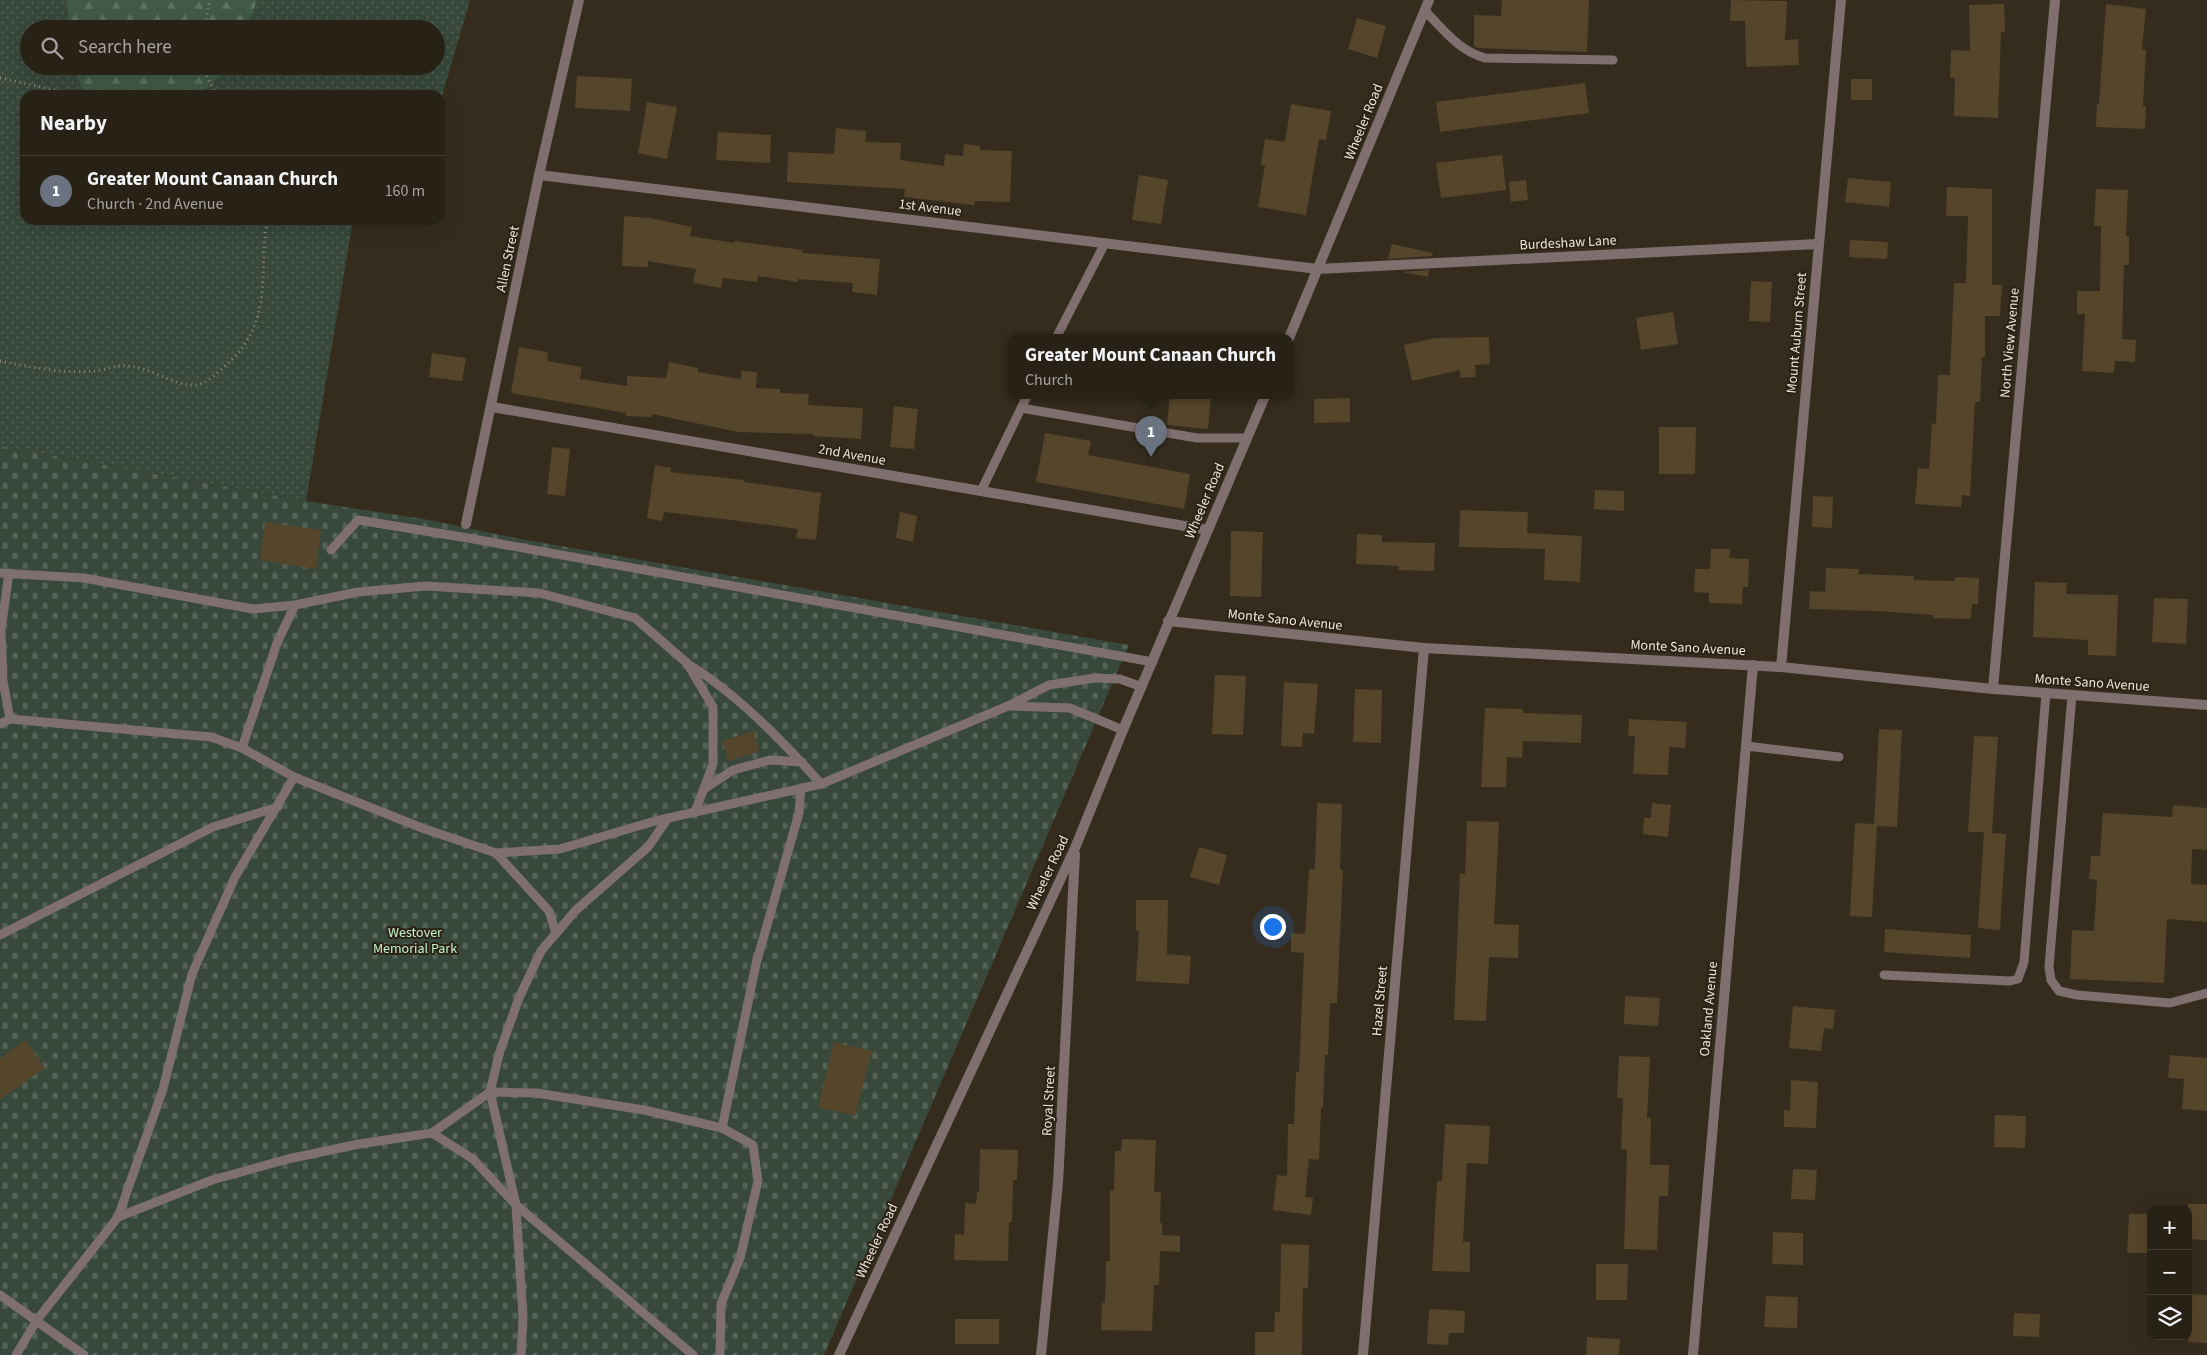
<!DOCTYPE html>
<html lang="en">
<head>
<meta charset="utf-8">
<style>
  :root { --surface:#282116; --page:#30291f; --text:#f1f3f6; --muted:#a5a3a1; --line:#443e35; --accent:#d93025 }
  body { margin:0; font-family:"Source Sans 3",sans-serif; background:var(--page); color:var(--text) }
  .controls { position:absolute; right:15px; bottom:15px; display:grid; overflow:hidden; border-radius:10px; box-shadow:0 5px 20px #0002 }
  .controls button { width:45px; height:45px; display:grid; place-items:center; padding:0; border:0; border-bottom:1px solid var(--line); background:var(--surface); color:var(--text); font:25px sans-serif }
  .you { position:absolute; left:1272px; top:926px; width:18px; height:18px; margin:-12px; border:4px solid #fff; border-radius:50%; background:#1a73e8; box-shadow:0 0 0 8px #1a73e833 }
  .badge { display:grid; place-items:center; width:32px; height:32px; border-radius:50%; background:var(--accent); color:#fff; font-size:16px; font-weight:700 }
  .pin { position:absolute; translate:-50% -41px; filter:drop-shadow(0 1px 2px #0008) }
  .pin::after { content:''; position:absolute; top:26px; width:18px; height:15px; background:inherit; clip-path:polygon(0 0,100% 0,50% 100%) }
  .popup { position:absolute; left:1008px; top:334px; width:285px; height:65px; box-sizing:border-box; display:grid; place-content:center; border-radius:10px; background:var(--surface); filter:drop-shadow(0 1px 4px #0005); font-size:16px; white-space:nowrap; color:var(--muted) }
  .popup b { font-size:19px; color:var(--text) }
  .popup::after { content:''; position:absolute; left:50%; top:100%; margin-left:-10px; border:10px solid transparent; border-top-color:var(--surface) }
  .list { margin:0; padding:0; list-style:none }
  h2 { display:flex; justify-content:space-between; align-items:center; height:65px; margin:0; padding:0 20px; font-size:21px }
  h2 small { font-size:16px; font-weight:400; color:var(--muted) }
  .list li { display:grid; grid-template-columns:32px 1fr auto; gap:15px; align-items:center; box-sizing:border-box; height:70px; padding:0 20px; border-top:1px solid var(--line) }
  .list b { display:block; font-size:19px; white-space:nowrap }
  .list p { margin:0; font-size:16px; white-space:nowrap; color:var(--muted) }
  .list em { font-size:16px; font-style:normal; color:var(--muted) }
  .icon { flex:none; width:28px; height:28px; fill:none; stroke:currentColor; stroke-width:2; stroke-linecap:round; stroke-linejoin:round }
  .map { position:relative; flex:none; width:2207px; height:1355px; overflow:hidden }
  .search { position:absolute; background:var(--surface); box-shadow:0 5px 20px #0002; left:20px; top:20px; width:425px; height:55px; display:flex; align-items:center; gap:12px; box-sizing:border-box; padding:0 18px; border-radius:28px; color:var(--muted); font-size:19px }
  .panel { position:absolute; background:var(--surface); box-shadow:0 5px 20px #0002; left:20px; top:90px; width:425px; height:135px; border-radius:15px }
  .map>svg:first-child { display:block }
  .grass { fill:url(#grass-dots); fill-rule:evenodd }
  .forest { fill:url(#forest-firs) }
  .cemetery { fill:url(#cemetery-stones) }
  .building { fill:#55452b }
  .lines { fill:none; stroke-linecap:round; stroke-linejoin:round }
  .path { stroke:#90897d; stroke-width:3; stroke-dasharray:1 4; stroke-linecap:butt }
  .service { stroke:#7f6f6e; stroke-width:9 }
  .minor { stroke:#7f6f6e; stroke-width:10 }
  .labels { text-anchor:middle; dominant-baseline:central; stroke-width:4; stroke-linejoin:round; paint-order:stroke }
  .street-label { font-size:14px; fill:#eae5dc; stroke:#2b2215 }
  .park-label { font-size:14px; fill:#c1f3ca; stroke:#2b2215 }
</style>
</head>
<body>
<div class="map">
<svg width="2207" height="1355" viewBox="0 0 2207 1355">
  <defs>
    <pattern id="grass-dots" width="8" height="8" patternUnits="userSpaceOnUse" patternTransform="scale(1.25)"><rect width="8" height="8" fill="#38483b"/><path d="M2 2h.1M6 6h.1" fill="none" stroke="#556257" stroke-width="1.8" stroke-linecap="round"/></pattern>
    <pattern id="forest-firs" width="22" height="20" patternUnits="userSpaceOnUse" patternTransform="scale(1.25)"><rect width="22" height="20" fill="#415a46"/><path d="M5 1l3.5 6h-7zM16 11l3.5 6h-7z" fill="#5d7260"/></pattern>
    <pattern id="cemetery-stones" width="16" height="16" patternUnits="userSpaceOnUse" patternTransform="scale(1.25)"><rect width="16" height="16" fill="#38483b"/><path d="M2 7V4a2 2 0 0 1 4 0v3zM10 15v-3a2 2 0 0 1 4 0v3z" fill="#556257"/></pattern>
  </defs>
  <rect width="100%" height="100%" fill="#352c1e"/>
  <path class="grass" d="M0,0H470L440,103V95H25V220H353L306,501L0,446ZM29,29H436V66H29Z"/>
  <g class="forest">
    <polygon points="67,0 257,0 247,29 70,29"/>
    <polygon points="73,66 235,66 195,95 85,95"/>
  </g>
  <polygon class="cemetery" points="0,446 306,501 424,519 515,538 1129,645 824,1355 0,1355"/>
  <g class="building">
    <polygon points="1502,0 1589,0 1587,52 1477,48 1474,46 1474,15 1501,16"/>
    <polygon points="1731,0 1787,1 1785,40 1798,39 1799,65 1746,67 1745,21 1730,21"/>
    <polygon points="2004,4 2005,32 2001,32 1998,118 1954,116 1955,78 1950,78 1951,50 1970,51 1969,5"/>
    <polygon points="2106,4 2146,9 2142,49 2146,50 2143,106 2146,106 2145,129 2096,127 2097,104 2099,104"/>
    <polygon points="1357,18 1386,26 1377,58 1348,49"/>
    <polygon points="577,76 632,79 630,111 575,108"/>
    <rect x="1851" y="79" width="21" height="21"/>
    <polygon points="1585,83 1589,113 1440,132 1436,102"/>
    <polygon points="647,102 677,107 667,159 638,153"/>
    <polygon points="1291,104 1331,111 1326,140 1319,139 1306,215 1258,207 1265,165 1261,165 1265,139 1285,142"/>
    <polygon points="836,128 866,131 865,142 901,143 900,160 944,166 945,154 963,156 964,144 980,146 980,150 1012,151 1010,202 975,201 974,205 904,197 905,189 787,182 788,152 834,154"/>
    <polygon points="718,132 771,135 770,163 716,160"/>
    <polygon points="1502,155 1506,190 1441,198 1436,163"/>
    <polygon points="1139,175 1168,180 1161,224 1132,220"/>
    <polygon points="1848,178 1891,182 1889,207 1845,202"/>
    <polygon points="1526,180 1528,200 1511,202 1509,182"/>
    <polygon points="1947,187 1992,189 1992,285 2002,285 2000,316 1985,316 1985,357 1982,357 1980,402 1975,402 1970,496 1962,495 1961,507 1915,504 1918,468 1929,469 1932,423 1936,424 1938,375 1950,375 1954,283 1966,283 1968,216 1946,216"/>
    <polygon points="2096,189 2128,190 2126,236 2129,236 2129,265 2124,265 2122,339 2136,340 2135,362 2115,361 2114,373 2082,371 2085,314 2077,314 2077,291 2100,291 2101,226 2094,226"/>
    <polygon points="624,216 650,218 692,227 690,236 734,243 734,241 803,250 802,253 880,259 877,295 852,292 853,283 798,279 798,282 758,276 757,282 723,278 721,288 693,283 696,269 648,261 648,267 622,266"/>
    <polygon points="1850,240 1888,242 1887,259 1849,257"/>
    <polygon points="1392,244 1433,253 1432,256 1388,259"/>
    <polygon points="1429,270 1428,277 1402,272"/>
    <polygon points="1751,281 1772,282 1770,322 1749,321"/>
    <polygon points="1673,312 1678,344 1641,350 1636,318"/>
    <polygon points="1489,337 1490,364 1475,365 1476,377 1460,378 1460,370 1412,381 1404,345 1435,338"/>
    <polygon points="519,347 548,352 547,361 582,367 580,379 627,386 627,376 666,378 669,362 698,368 698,372 741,379 741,371 757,372 756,388 780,389 780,393 809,394 808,405 863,408 861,439 813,436 813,434 738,432 652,414 652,417 626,416 626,413 511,393"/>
    <polygon points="432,353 466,358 462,381 429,377"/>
    <polygon points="1170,396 1211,396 1208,429 1167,425"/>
    <polygon points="1350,398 1350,422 1314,423 1314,399"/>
    <polygon points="894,406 918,409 914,449 890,447"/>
    <polygon points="1659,427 1696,427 1695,474 1659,474"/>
    <polygon points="1045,433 1091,441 1088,455 1190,474 1184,509 1036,482"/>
    <polygon points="552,447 570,449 565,496 547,494"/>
    <polygon points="655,465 671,468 670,472 744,480 744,482 821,493 816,540 796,538 798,529 739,521 664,512 662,521 647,518"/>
    <polygon points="1595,490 1624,491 1624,511 1594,509"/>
    <polygon points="1813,496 1833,497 1832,528 1812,527"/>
    <polygon points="1460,510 1528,512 1527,533 1582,536 1580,582 1544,580 1545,549 1459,547"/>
    <polygon points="900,512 917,516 913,542 896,538"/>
    <polygon points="265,522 321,530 316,569 260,560"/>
    <polygon points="1231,531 1263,532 1261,597 1230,596"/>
    <polygon points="1357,534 1382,535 1382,542 1435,543 1434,571 1398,570 1399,566 1356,564"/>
    <polygon points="1711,549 1730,549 1729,558 1749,559 1748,587 1743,587 1742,604 1709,603 1709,593 1694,592 1695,569 1710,569"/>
    <polygon points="1826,568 1859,569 1858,574 1914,576 1914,580 1955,581 1955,577 1979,578 1978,604 1972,604 1971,619 1933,618 1933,615 1876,611 1809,609 1810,591 1825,592"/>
    <polygon points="2035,582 2067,583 2066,594 2118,595 2116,656 2088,655 2088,640 2033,637"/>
    <polygon points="2154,598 2188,599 2186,644 2152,642"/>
    <polygon points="1215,675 1246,676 1243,735 1212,734"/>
    <polygon points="1284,682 1318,684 1314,734 1303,733 1302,747 1281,746"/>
    <polygon points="1355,689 1382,690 1381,743 1353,742"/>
    <polygon points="1485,708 1523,709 1523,713 1582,715 1581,743 1523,741 1522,758 1507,757 1506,787 1481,787"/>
    <polygon points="1629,719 1687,722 1685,748 1669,747 1668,775 1633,774 1635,736 1628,736"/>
    <polygon points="1879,729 1902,730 1897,827 1877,826 1872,917 1850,916 1855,823 1874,824"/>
    <polygon points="754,731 759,751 728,761 722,741"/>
    <polygon points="1974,736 1998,737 1992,833 2006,834 2000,930 1978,928 1984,832 1968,832"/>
    <polygon points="1317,803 1342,804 1340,870 1343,870 1337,1003 1330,1003 1328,1055 1325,1055 1323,1107 1321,1107 1319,1160 1309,1159 1305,1197 1313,1198 1311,1215 1273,1210 1277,1175 1287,1176 1288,1124 1294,1124 1296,1072 1299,1072 1304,953 1291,952 1291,933 1305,934 1309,869 1315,869"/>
    <polygon points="1652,803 1671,805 1668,837 1643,834 1644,818 1651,818"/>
    <polygon points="2173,805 2207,808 2207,850 2192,849 2191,884 2207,885 2207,922 2167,919 2164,983 2070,979 2072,930 2094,931 2097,880 2089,879 2091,856 2100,856 2103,813 2172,817"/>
    <polygon points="1467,821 1499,822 1494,924 1519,925 1518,958 1489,957 1486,1021 1454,1020 1460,873 1465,874"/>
    <polygon points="1199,847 1227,855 1219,885 1190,877"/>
    <polygon points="1136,900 1168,900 1167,954 1191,956 1189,984 1136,981 1139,931 1136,931"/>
    <polygon points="1885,929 1971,935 1970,958 1884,952"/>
    <polygon points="1625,996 1660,998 1658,1026 1624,1024"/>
    <polygon points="1793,1006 1835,1010 1833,1029 1824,1028 1821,1051 1789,1048"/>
    <polygon points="26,1040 45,1068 0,1099 0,1058"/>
    <polygon points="834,1042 872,1051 855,1116 818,1107"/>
    <polygon points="2170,1055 2207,1058 2207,1111 2182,1109 2184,1079 2168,1078"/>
    <polygon points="1619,1056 1650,1057 1647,1118 1651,1118 1650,1165 1669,1165 1668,1196 1659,1196 1657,1250 1624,1249 1627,1150 1621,1149 1623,1098 1617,1098"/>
    <polygon points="1791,1080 1818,1082 1816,1128 1784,1127 1784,1110 1790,1111"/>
    <polygon points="1995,1115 2026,1116 2025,1148 1994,1147"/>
    <polygon points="1445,1124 1490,1126 1488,1164 1467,1163 1463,1242 1470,1242 1470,1272 1432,1271 1437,1181 1442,1181"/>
    <polygon points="1122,1139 1156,1140 1154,1192 1161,1192 1160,1223 1162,1223 1162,1235 1180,1236 1180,1252 1160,1251 1159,1285 1154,1285 1152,1331 1101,1330 1102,1303 1105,1303 1106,1261 1110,1261 1110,1190 1114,1191 1115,1151 1121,1151"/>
    <polygon points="980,1149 1018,1150 1017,1180 1013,1180 1012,1222 1009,1222 1008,1261 954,1260 955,1234 964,1235 965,1203 976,1204 977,1192 979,1192"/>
    <polygon points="1793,1169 1817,1170 1815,1200 1791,1199"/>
    <polygon points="2188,1204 2207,1204 2207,1240 2188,1239"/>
    <polygon points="2129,1214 2151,1214 2151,1253 2127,1253"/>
    <polygon points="1773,1232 1803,1233 1803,1265 1772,1264"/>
    <polygon points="1281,1244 1309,1245 1308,1288 1303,1288 1302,1355 1255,1355 1255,1332 1274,1332 1275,1312 1280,1312"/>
    <polygon points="1596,1264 1628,1264 1627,1300 1596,1300"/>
    <polygon points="2188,1294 2207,1295 2207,1343 2188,1342"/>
    <polygon points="1766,1296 1798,1297 1797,1328 1764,1327"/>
    <polygon points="1429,1309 1465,1311 1464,1333 1449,1333 1448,1345 1427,1344"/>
    <polygon points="2014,1313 2040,1314 2039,1337 2013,1336"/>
    <rect x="955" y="1319" width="44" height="25"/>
    <polygon points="1587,1337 1620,1339 1619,1355 1586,1355"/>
  </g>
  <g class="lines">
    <g class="path">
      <polyline points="204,29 210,0"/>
      <polyline points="206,66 207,77 217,95"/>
      <polyline points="0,78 78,95"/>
      <path d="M0,361C30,367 63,374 94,371C105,370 116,365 127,366C151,367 175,387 196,385C206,384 217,373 224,367C275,322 258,279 267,220"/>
    </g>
    <g class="service">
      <path d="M1425,11C1444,30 1458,50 1485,58L1613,60"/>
      <polyline points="1056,338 1105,243"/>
      <polyline points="1021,408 1197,438 1247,438"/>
      <polyline points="981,491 1027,396"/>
      <polyline points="331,550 358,520 468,538 1153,662"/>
      <polyline points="0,573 84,578 253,609 295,605 358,592 426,586 539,593 635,618 687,663 713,707 713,764 695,812"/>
      <polyline points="9,573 1,630 3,681 10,719"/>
      <path d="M688,664C736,693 783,741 821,784"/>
      <polyline points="2072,695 2049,967 2051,980 2059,991 2077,995 2170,1003 2207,993"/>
      <polyline points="1011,706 1070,708 1123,730"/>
      <polyline points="0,724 10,719 211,737 242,748 294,777 422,828 496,853 560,849 655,821 821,784 1008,706 1049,685 1095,678 1120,679 1142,687"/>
      <polyline points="1746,746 1839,757"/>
      <polyline points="242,748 277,643 295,605"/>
      <polyline points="704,789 733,770 770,760 802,762"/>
      <polyline points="496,853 549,911 556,933"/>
      <polyline points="0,935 213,827 278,807"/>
      <polyline points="1884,975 2010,981 2018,979 2024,962 2046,693"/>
      <polyline points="722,1128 756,964 799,813 801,788"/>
      <polyline points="432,1133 473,1159 516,1205 693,1355"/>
      <polyline points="118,1217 212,1180 288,1159 359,1144 432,1133 490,1092 536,1093 644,1110 722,1128 753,1145 758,1181 740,1258 721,1304 720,1355"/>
      <polyline points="0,1295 84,1355"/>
      <polyline points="16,1355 37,1320 118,1217 163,1089 192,974 235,877 294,777"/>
      <polyline points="521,1355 523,1318 516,1205 490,1092 500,1051 519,998 541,951 576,910 648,847 668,818"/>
    </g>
    <g class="minor">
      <polyline points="539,175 1318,269 1818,244"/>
      <polyline points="1289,338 1429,0"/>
      <polyline points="492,407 1208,530"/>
      <polyline points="466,524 539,175 579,0"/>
      <polyline points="1168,621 1424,648 1781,667 1993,689 2207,705"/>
      <polyline points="1781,667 1841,0"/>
      <polyline points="1993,689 2055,0"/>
      <polyline points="839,1355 1075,848 1123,730 1265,396"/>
      <polyline points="1041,1355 1058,1183 1075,854"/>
      <polyline points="1363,1355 1424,648"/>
      <polyline points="1693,1355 1753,665"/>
    </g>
  </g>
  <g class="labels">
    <g class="street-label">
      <text transform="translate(1364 122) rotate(-68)">Wheeler Road</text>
      <text transform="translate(930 208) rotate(7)">1st Avenue</text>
      <text transform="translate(1568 243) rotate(-3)">Burdeshaw Lane</text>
      <text transform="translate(508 259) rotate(-78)">Allen Street</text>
      <text transform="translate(1797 333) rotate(-85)">Mount Auburn Street</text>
      <text transform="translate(2010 343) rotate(-85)">North View Avenue</text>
      <text transform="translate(852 455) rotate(10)">2nd Avenue</text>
      <text transform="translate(1205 501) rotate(-67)">Wheeler Road</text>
      <text transform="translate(1285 620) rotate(6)">Monte Sano Avenue</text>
      <text transform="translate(1688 648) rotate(3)">Monte Sano Avenue</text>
      <text transform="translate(2092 683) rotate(4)">Monte Sano Avenue</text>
      <text transform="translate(1048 873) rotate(-65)">Wheeler Road</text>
      <text transform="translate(1380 1001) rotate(-85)">Hazel Street</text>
      <text transform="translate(1709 1009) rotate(-85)">Oakland Avenue</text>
      <text transform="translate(1049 1101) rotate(-87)">Royal Street</text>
      <text transform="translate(877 1241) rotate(-65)">Wheeler Road</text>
    </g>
    <g class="park-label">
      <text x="415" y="933">Westover<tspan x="415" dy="16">Memorial Park</tspan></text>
    </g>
  </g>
</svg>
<div class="controls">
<button>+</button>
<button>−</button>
<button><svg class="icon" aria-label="layers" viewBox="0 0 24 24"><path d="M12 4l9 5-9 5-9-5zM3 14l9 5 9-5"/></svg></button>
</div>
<div class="you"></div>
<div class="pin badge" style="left:1151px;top:457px;background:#6b7280">1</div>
<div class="popup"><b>Greater Mount Canaan Church</b>Church</div>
<div class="search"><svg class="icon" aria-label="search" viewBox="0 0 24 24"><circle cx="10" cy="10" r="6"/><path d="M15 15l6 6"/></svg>Search here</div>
<section class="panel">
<h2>Nearby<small></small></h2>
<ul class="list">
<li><span class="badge" style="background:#6b7280">1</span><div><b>Greater Mount Canaan Church</b><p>Church · 2nd Avenue</p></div><em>160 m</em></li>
</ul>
</section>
</div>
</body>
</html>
